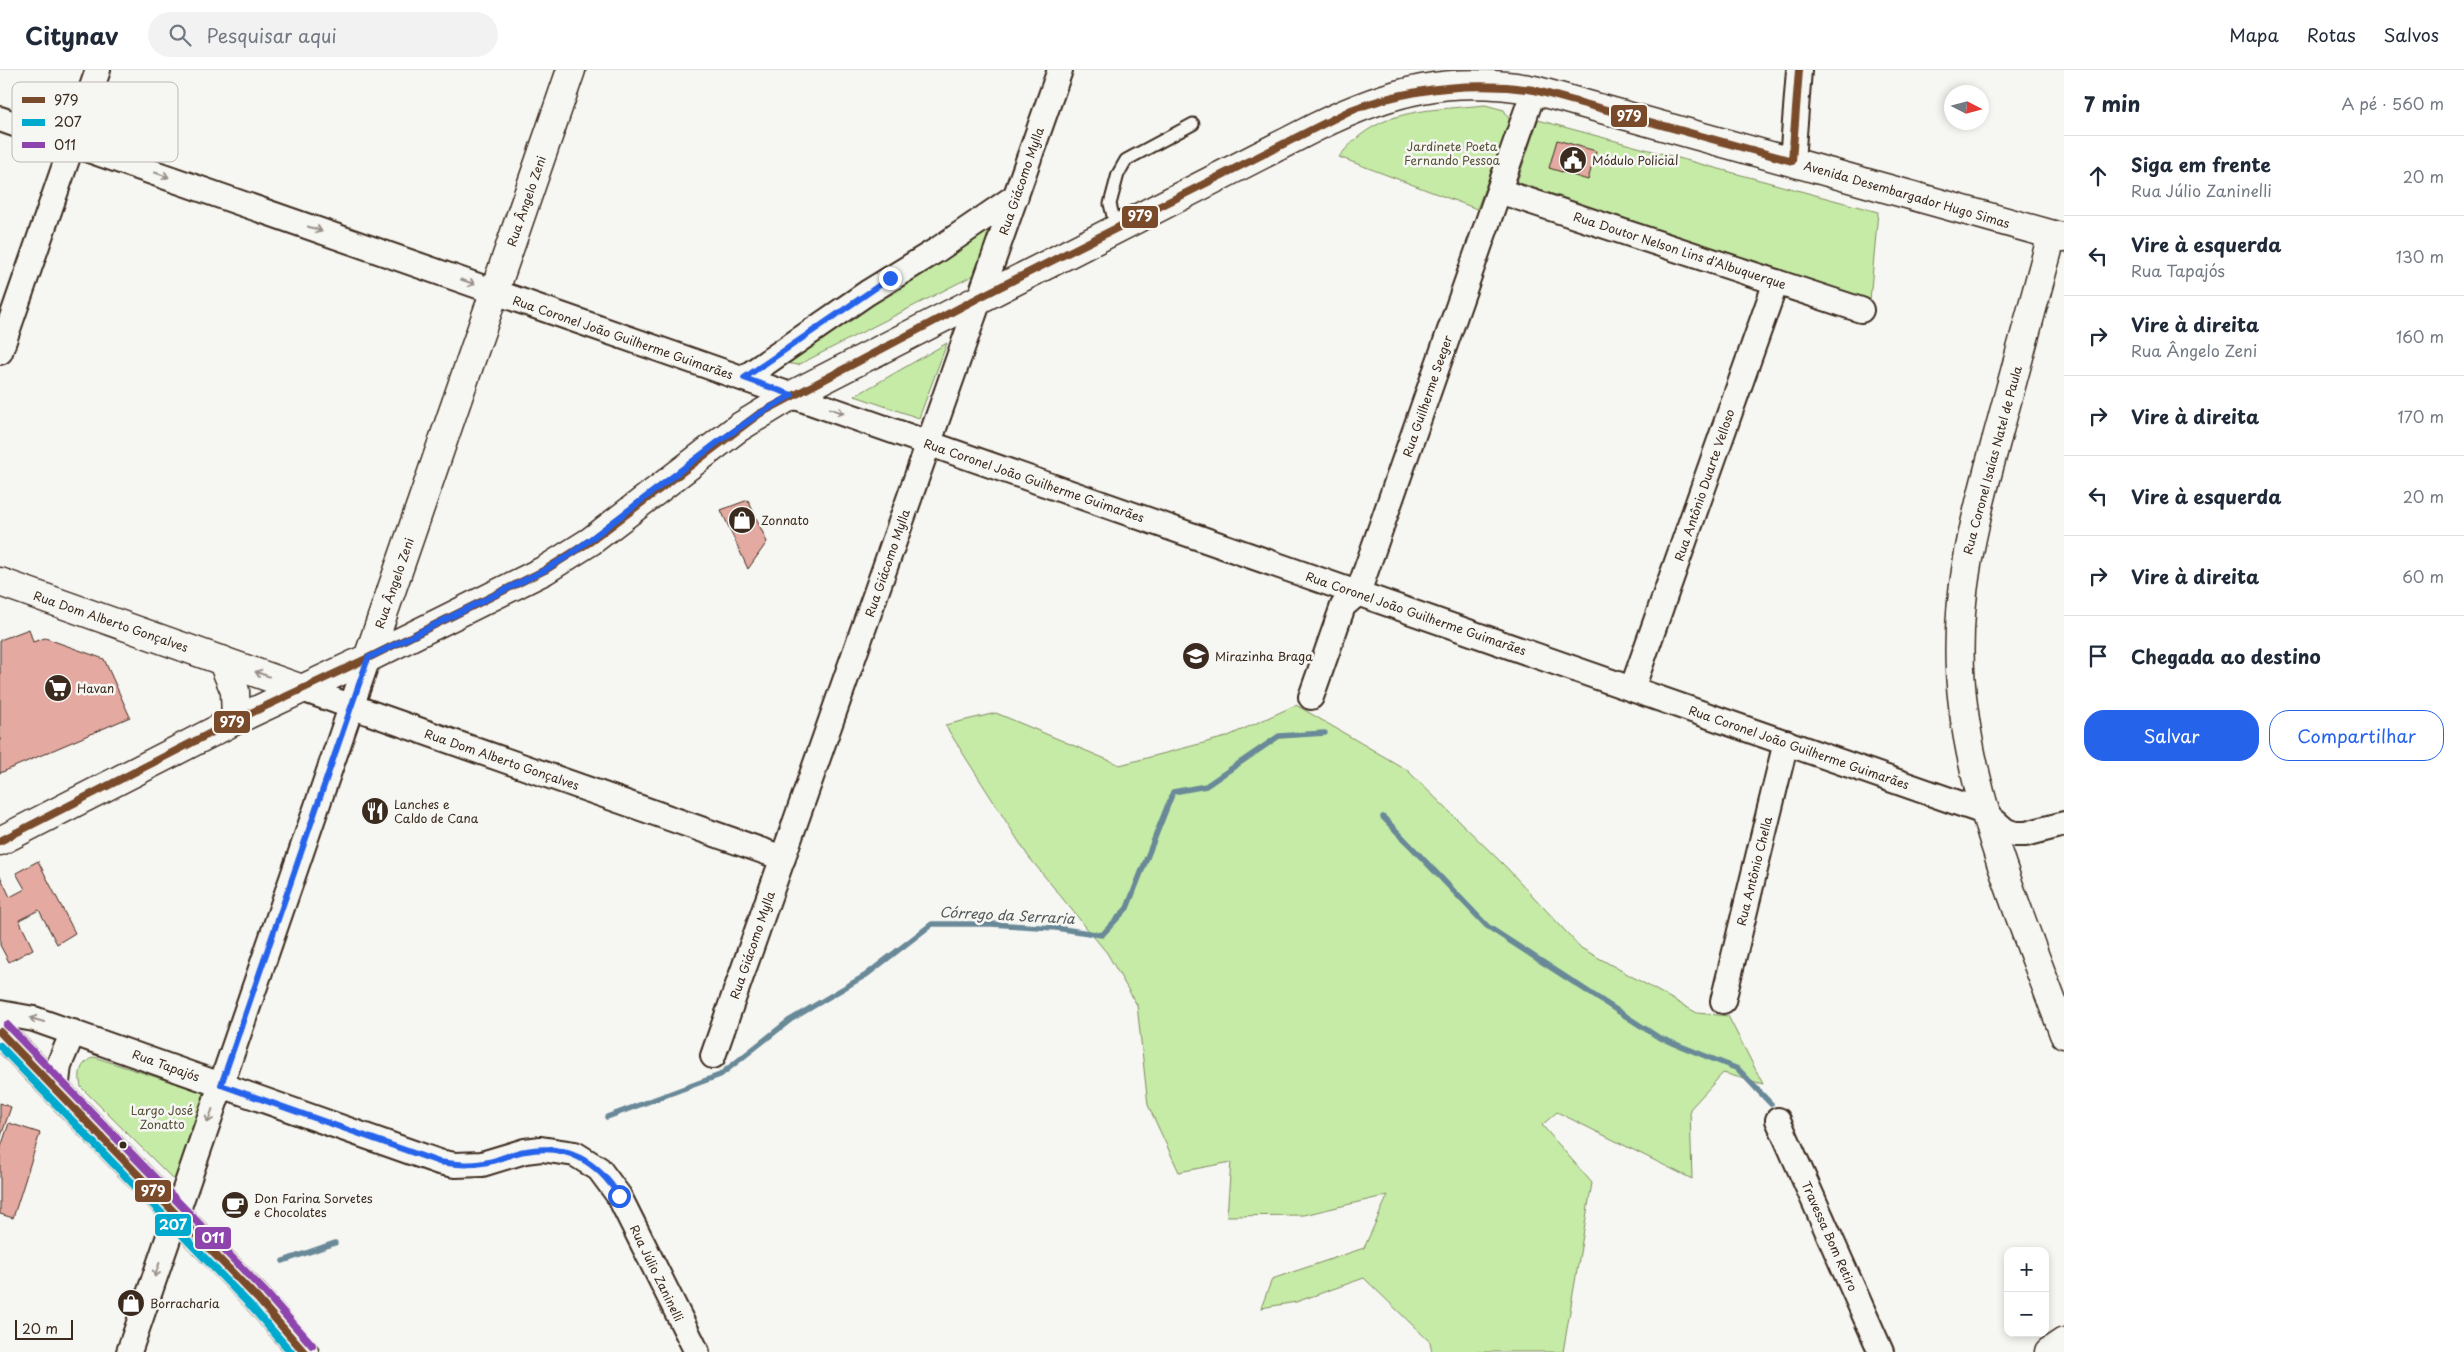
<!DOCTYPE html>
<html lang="pt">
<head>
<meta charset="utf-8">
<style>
  :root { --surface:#fff; --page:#f2f2f3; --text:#1f2937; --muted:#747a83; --line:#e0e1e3; --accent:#2563eb }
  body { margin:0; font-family:"Playpen Sans",sans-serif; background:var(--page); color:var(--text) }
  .controls { position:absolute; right:15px; bottom:15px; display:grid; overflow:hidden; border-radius:10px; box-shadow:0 2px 8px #0003 }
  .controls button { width:45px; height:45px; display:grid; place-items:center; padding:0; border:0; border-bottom:1px solid var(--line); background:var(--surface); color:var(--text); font:25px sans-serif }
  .compass { position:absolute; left:1944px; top:15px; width:45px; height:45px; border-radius:50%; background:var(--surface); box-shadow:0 2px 8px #0003; rotate:96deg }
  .scale { position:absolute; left:15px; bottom:12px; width:58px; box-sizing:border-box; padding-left:5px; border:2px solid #3b2a1e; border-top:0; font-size:14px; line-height:18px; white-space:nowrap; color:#3b2a1e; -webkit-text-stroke:4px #f6f6f2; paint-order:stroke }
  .stop { position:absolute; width:15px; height:15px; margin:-11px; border:4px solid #2563eb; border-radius:50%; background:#fff }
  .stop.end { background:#2563eb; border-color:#fff; box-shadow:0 1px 5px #0008 }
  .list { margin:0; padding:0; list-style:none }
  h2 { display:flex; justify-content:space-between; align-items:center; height:65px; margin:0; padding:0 20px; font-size:21px }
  h2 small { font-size:16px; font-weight:400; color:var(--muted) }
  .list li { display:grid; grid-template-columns:32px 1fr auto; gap:15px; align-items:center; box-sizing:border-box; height:80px; padding:0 20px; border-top:1px solid var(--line) }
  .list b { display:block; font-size:19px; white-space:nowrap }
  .list p { margin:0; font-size:16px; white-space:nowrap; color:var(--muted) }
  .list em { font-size:16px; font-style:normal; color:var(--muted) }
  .actions { display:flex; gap:10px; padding:15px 20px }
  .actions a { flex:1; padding:11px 0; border:1px solid var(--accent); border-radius:20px; text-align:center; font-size:18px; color:var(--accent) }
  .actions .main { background:var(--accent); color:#fff }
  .icon { flex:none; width:28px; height:28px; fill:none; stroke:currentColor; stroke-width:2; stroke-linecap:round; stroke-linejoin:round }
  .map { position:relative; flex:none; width:2064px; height:1282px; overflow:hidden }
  header { display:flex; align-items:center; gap:30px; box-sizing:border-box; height:70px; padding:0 25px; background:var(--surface); border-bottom:1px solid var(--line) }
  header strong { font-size:24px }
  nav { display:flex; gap:28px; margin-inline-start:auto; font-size:18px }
  .search { width:350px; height:45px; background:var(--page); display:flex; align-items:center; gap:12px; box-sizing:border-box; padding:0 18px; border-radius:28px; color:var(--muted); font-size:19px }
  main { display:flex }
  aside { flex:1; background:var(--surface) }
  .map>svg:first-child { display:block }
  .green { fill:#c5eba6; stroke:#808a62 }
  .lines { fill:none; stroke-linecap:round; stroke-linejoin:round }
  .stream { stroke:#698998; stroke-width:5.5 }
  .building { fill:#e4aaa1; stroke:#3b2a1e }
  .lane-casing { stroke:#3b2a1e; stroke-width:15 }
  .street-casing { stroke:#3b2a1e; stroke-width:28 }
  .secondary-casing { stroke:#3b2a1e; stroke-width:31 }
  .lane { stroke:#f6f6f2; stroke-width:11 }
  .street { stroke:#f6f6f2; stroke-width:24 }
  .secondary { stroke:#f6f6f2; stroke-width:28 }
  .bus-1-casing { stroke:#f6f6f2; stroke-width:11 }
  .bus-2-casing { stroke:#f6f6f2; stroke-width:11 }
  .bus-3-casing { stroke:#f6f6f2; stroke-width:11 }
  .bus-1 { stroke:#7a4b2a; stroke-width:8 }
  .bus-2 { stroke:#00a9ce; stroke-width:8 }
  .bus-3 { stroke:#8e44ad; stroke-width:8 }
  .oneway { stroke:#989088 }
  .route { stroke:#2563eb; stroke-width:6 }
  .bus-dot { fill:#3b2a1e; stroke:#f6f6f2; stroke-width:2 }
  .labels { text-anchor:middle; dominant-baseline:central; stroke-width:5; stroke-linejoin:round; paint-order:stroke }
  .park-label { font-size:12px; fill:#575139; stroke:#f6f6f2 }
  .poi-label { font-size:12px; fill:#3b2a1e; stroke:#f6f6f2; text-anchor:start }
  .street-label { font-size:12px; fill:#3b2a1e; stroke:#f6f6f2 }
  .water-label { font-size:14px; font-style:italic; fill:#52595b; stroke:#f6f6f2 }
  .key { fill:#f6f6f2; stroke:#beb9b2; stroke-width:1 }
  .key-label { font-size:14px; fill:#3b2a1e }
  .line-badge { stroke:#f6f6f2; stroke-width:2 }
  .badge-label { font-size:14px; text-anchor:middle; font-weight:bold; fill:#fff }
</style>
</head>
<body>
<header>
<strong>Citynav</strong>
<div class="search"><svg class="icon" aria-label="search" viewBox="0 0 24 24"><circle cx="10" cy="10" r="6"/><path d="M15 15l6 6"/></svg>Pesquisar aqui</div>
<nav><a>Mapa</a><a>Rotas</a><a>Salvos</a></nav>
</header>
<main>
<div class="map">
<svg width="2064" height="1282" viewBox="0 0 2064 1282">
  <rect width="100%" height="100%" fill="#f6f6f2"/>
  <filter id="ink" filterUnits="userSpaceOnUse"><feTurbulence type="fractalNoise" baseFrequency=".02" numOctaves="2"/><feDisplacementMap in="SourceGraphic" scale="10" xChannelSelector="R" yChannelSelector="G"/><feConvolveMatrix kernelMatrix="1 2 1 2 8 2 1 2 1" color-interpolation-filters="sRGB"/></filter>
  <g filter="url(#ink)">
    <g class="green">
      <path d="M1485,35L1504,40L1509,49L1508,56L1477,139L1339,87C1378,37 1427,41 1485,35Z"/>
      <polygon points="1538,50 1878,142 1870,230 1517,112"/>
      <polygon points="997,149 978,203 798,295 779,292"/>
      <polygon points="947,273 919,348 855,326"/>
      <polygon points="1296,635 1407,700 1507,798 1581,878 1697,943 1728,946 1763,1014 1723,1003 1690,1039 1692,1109 1557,1042 1542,1055 1592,1113 1563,1282 1432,1282 1430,1272 1364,1208 1296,1232 1261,1238 1272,1209 1364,1178 1388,1125 1304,1145 1227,1146 1231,1092 1179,1102 1148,1035 1137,935 1107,883 1028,786 945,655 996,643 1120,695 1226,667"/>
      <path d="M94,987L208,1024L177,1113L81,1017C78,1003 80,993 94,987Z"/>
    </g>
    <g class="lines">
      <g class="stream">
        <polyline points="1383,747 1487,856 1658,967 1738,999 1771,1034"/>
        <polyline points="607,1047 720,1005 790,950 866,905 932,854 991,854 1056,858 1102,865 1127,838 1173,722 1206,716 1279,666 1325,663"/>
        <polyline points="283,1191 335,1173"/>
      </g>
    </g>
    <g class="building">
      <polygon points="1557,70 1596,81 1588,110 1549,98"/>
      <polygon points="748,430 767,472 748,499 721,440"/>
      <polygon points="29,559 33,572 45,568 104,589 130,647 0,703 0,570"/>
      <polygon points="38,791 75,863 57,874 39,840 19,850 33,879 9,892 0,875 0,806 10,827 25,819 16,803"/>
      <polygon points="0,1033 11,1037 0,1069"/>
      <polygon points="9,1053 40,1063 13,1148 0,1144 0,1080"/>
    </g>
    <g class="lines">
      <g class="lane-casing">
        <polyline id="lane" points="1116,158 1110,134 1118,104 1126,90 1193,54"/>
      </g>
      <g class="street-casing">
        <g id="street">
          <polyline points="0,49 1984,742 2006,761 2015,764 2026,764 2064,754"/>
          <polyline points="1792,91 1799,0"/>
          <polyline points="1499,121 1861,240"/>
          <polyline points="0,282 98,0"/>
          <polyline points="744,308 867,223 937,180 1016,126"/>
          <polyline points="302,619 783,788"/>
          <polyline points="1632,619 1776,212"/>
          <polyline points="1311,627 1343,536 1358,523 1534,20"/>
          <polyline points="1723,931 1786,672"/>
          <polyline points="0,943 34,949 439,1092 455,1095 482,1094 525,1081 541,1079 575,1084 599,1099 619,1126 697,1282"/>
          <polyline points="713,986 1060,0"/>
          <polyline points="56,1021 59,995 73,962"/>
          <polyline points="1778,1050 1881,1282"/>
          <polyline points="129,1282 368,588"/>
        </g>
      </g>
      <g class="secondary-casing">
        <g id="secondary">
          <path d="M2052,165C2035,228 2018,290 2001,353C1975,449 1950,534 1963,635C1977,749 2025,857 2064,964"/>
          <polyline points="0,512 302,619"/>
          <polyline points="368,588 571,0"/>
          <polyline points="222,590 235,621 236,650"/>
          <path d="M0,771L236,650L368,588L545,500L591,471L738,358L792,325L1316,57C1391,20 1451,5 1534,20L2064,168"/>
          <polyline points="0,962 258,1229 304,1282"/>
          <polyline points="2049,1282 2064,1272"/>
        </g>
      </g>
      <use href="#lane" class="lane"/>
      <use href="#street" class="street"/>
      <use href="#secondary" class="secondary"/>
      <g class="bus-1-casing">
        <g id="bus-1">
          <path d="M0,771L236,650L368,588L545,500L591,471L759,344L980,227L1351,40C1411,18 1470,11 1534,20L1792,91L1799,0"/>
          <polyline points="0,962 258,1229 304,1282"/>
        </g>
      </g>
      <g class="bus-2-casing">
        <polyline id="bus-2" points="0,976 251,1236 291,1282"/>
      </g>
      <g class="bus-3-casing">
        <polyline id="bus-3" points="7,955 265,1222 312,1275"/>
      </g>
      <use href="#bus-1" class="bus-1"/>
      <use href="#bus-2" class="bus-2"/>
      <use href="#bus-3" class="bus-3"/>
    </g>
    <defs><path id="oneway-shaft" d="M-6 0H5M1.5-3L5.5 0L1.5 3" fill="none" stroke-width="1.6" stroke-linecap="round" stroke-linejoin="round" transform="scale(1.25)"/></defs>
    <g class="oneway">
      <use href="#oneway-shaft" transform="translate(162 105) rotate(19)"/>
      <use href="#oneway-shaft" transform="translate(315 159) rotate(19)"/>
      <use href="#oneway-shaft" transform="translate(468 212) rotate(19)"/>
      <use href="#oneway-shaft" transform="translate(837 341) rotate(19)"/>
      <use href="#oneway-shaft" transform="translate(262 604) rotate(-161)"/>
      <use href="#oneway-shaft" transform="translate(37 950) rotate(-164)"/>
      <use href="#oneway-shaft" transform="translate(210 1046) rotate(109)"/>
      <use href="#oneway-shaft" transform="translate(157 1200) rotate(109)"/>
    </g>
  </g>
  <g class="lines" filter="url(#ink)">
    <path class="route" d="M619,1126C598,1092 566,1073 526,1081C516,1082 506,1087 496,1090C477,1096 459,1095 439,1092L221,1015L368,588L545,500L571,484L718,372L759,344L792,325L744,308L890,208"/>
  </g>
  <defs>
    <g id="civic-disc" transform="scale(1.4375)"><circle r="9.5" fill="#3b2a1e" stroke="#f6f6f2"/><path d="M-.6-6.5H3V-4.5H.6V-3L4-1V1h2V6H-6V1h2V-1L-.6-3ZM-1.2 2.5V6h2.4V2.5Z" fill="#fff"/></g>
    <g id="shop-disc" transform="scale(1.4375)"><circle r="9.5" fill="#3b2a1e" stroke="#f6f6f2"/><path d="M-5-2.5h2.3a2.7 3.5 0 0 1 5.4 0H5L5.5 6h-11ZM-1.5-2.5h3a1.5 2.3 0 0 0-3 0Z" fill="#fff"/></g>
    <g id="school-disc" transform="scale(1.4375)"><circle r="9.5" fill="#3b2a1e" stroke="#f6f6f2"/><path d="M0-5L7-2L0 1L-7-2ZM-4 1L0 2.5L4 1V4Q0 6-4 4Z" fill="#fff"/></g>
    <g id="supermarket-disc" transform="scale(1.4375)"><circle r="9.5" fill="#3b2a1e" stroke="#f6f6f2"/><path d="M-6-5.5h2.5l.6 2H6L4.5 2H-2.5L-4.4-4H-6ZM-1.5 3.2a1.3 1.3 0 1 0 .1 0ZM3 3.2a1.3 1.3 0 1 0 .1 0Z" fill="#fff"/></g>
    <g id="restaurant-disc" transform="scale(1.4375)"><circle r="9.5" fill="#3b2a1e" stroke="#f6f6f2"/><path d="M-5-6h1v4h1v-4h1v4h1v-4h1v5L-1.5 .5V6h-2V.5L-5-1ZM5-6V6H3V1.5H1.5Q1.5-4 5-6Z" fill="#fff"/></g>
    <g id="cafe-disc" transform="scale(1.4375)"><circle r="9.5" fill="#3b2a1e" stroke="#f6f6f2"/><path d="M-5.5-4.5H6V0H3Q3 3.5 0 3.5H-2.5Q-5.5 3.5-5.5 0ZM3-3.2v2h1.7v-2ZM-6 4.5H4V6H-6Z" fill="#fff"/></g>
  </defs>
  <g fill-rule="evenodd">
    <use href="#civic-disc" x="1573" y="90"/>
    <use href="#shop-disc" x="742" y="450"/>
    <use href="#school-disc" x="1196" y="586"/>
    <use href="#supermarket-disc" x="58" y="618"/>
    <use href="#restaurant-disc" x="375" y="741"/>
    <use href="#cafe-disc" x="235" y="1135"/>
    <use href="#shop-disc" x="131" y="1233"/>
  </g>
  <circle class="bus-dot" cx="123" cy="1075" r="4.5"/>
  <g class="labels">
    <g class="park-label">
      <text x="1452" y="76">Jardinete Poeta<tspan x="1452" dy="14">Fernando Pessoa</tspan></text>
      <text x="162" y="1040">Largo José<tspan x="162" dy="14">Zonatto</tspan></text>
    </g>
    <g class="poi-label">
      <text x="1592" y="90">Módulo Policial</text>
      <text x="761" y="450">Zonnato</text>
      <text x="1215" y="586">Mirazinha Braga</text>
      <text x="77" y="618">Havan</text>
      <text x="394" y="734">Lanches e<tspan x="394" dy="14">Caldo de Cana</tspan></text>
      <text x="254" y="1128">Don Farina Sorvetes<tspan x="254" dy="14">e Chocolates</tspan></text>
      <text x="150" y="1233">Borracharia</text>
    </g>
    <g class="street-label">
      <text transform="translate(1021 111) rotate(-71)">Rua Giácomo Mylla</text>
      <text transform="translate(1907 124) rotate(16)">Avenida Desembargador Hugo Simas</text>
      <text transform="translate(526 131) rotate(-71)">Rua Ângelo Zeni</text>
      <text transform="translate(1680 180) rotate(18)">Rua Doutor Nelson Lins d'Albuquerque</text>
      <text transform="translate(623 267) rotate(19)">Rua Coronel João Guilherme Guimarães</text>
      <text transform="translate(1427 326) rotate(-71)">Rua Guilherme Seeger</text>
      <text transform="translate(1992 390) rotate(-75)">Rua Coronel Isaías Natel de Paula</text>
      <text transform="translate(1034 410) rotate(19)">Rua Coronel João Guilherme Guimarães</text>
      <text transform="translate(1704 415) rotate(-71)">Rua Antônio Duarte Velloso</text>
      <text transform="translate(887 493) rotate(-71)">Rua Giácomo Mylla</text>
      <text transform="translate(394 513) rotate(-71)">Rua Ângelo Zeni</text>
      <text transform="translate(1416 543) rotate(19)">Rua Coronel João Guilherme Guimarães</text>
      <text transform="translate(111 551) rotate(19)">Rua Dom Alberto Gonçalves</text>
      <text transform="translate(1799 677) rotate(19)">Rua Coronel João Guilherme Guimarães</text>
      <text transform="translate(502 689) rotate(19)">Rua Dom Alberto Gonçalves</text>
      <text transform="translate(1754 801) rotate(-76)">Rua Antônio Chella</text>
      <text transform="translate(752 875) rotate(-71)">Rua Giácomo Mylla</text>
      <text transform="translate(166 995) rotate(20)">Rua Tapajós</text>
      <text transform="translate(1830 1166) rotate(66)">Travessa Bom Retiro</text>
      <text transform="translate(657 1203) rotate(64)">Rua Júlio Zaninelli</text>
    </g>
    <g class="water-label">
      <text transform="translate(1007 845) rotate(3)">Córrego da Serraria</text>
    </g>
  </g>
  <rect x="12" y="12" width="166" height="80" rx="8" class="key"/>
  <rect x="22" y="27" width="23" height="6" fill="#7a4b2a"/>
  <rect x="22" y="49" width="23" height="7" fill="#00a9ce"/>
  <rect x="22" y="72" width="23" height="6" fill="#8e44ad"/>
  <g class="key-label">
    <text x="54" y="35">979</text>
    <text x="54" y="57">207</text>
    <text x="54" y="80">011</text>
  </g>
  <g class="line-badge">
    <rect x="1610" y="34" width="38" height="24" rx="5" fill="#7a4b2a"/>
    <rect x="1121" y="135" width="38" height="24" rx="5" fill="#7a4b2a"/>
    <rect x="213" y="640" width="38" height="24" rx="5" fill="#7a4b2a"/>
    <rect x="134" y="1109" width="38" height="24" rx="5" fill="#7a4b2a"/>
    <rect x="154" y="1143" width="38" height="24" rx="5" fill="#00a9ce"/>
    <rect x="194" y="1156" width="38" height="24" rx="5" fill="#8e44ad"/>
  </g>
  <g class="badge-label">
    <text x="1629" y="51">979</text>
    <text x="1140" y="151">979</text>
    <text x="232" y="657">979</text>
    <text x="153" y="1126">979</text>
    <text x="173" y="1160">207</text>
    <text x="213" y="1173">011</text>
  </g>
</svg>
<div class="controls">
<button>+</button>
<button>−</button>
</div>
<svg class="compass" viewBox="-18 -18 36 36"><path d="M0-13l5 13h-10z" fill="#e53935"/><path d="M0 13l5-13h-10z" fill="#747a83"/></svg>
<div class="scale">20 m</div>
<div class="stop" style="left:619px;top:1126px"></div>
<div class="stop end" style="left:890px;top:208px"></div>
</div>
<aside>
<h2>7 min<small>A pé · 560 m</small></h2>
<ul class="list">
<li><svg class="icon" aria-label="ahead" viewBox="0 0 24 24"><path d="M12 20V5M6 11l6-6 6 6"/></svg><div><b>Siga em frente</b><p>Rua Júlio Zaninelli</p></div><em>20 m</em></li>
<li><svg class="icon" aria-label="left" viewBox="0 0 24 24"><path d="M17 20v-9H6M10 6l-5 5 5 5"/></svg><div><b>Vire à esquerda</b><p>Rua Tapajós</p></div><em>130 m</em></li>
<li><svg class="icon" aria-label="right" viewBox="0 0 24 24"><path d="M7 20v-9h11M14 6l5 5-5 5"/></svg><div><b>Vire à direita</b><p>Rua Ângelo Zeni</p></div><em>160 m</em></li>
<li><svg class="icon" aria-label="right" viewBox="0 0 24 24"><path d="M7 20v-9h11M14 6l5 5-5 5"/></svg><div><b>Vire à direita</b></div><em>170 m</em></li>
<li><svg class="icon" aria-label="left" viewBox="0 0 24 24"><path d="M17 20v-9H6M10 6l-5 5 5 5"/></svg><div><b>Vire à esquerda</b></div><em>20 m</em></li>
<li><svg class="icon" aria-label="right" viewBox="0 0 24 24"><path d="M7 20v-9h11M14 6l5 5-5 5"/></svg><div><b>Vire à direita</b></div><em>60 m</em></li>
<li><svg class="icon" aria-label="arrive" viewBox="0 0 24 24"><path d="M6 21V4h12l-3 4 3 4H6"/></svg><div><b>Chegada ao destino</b></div></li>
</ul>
<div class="actions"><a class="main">Salvar</a><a>Compartilhar</a></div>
</aside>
</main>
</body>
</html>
